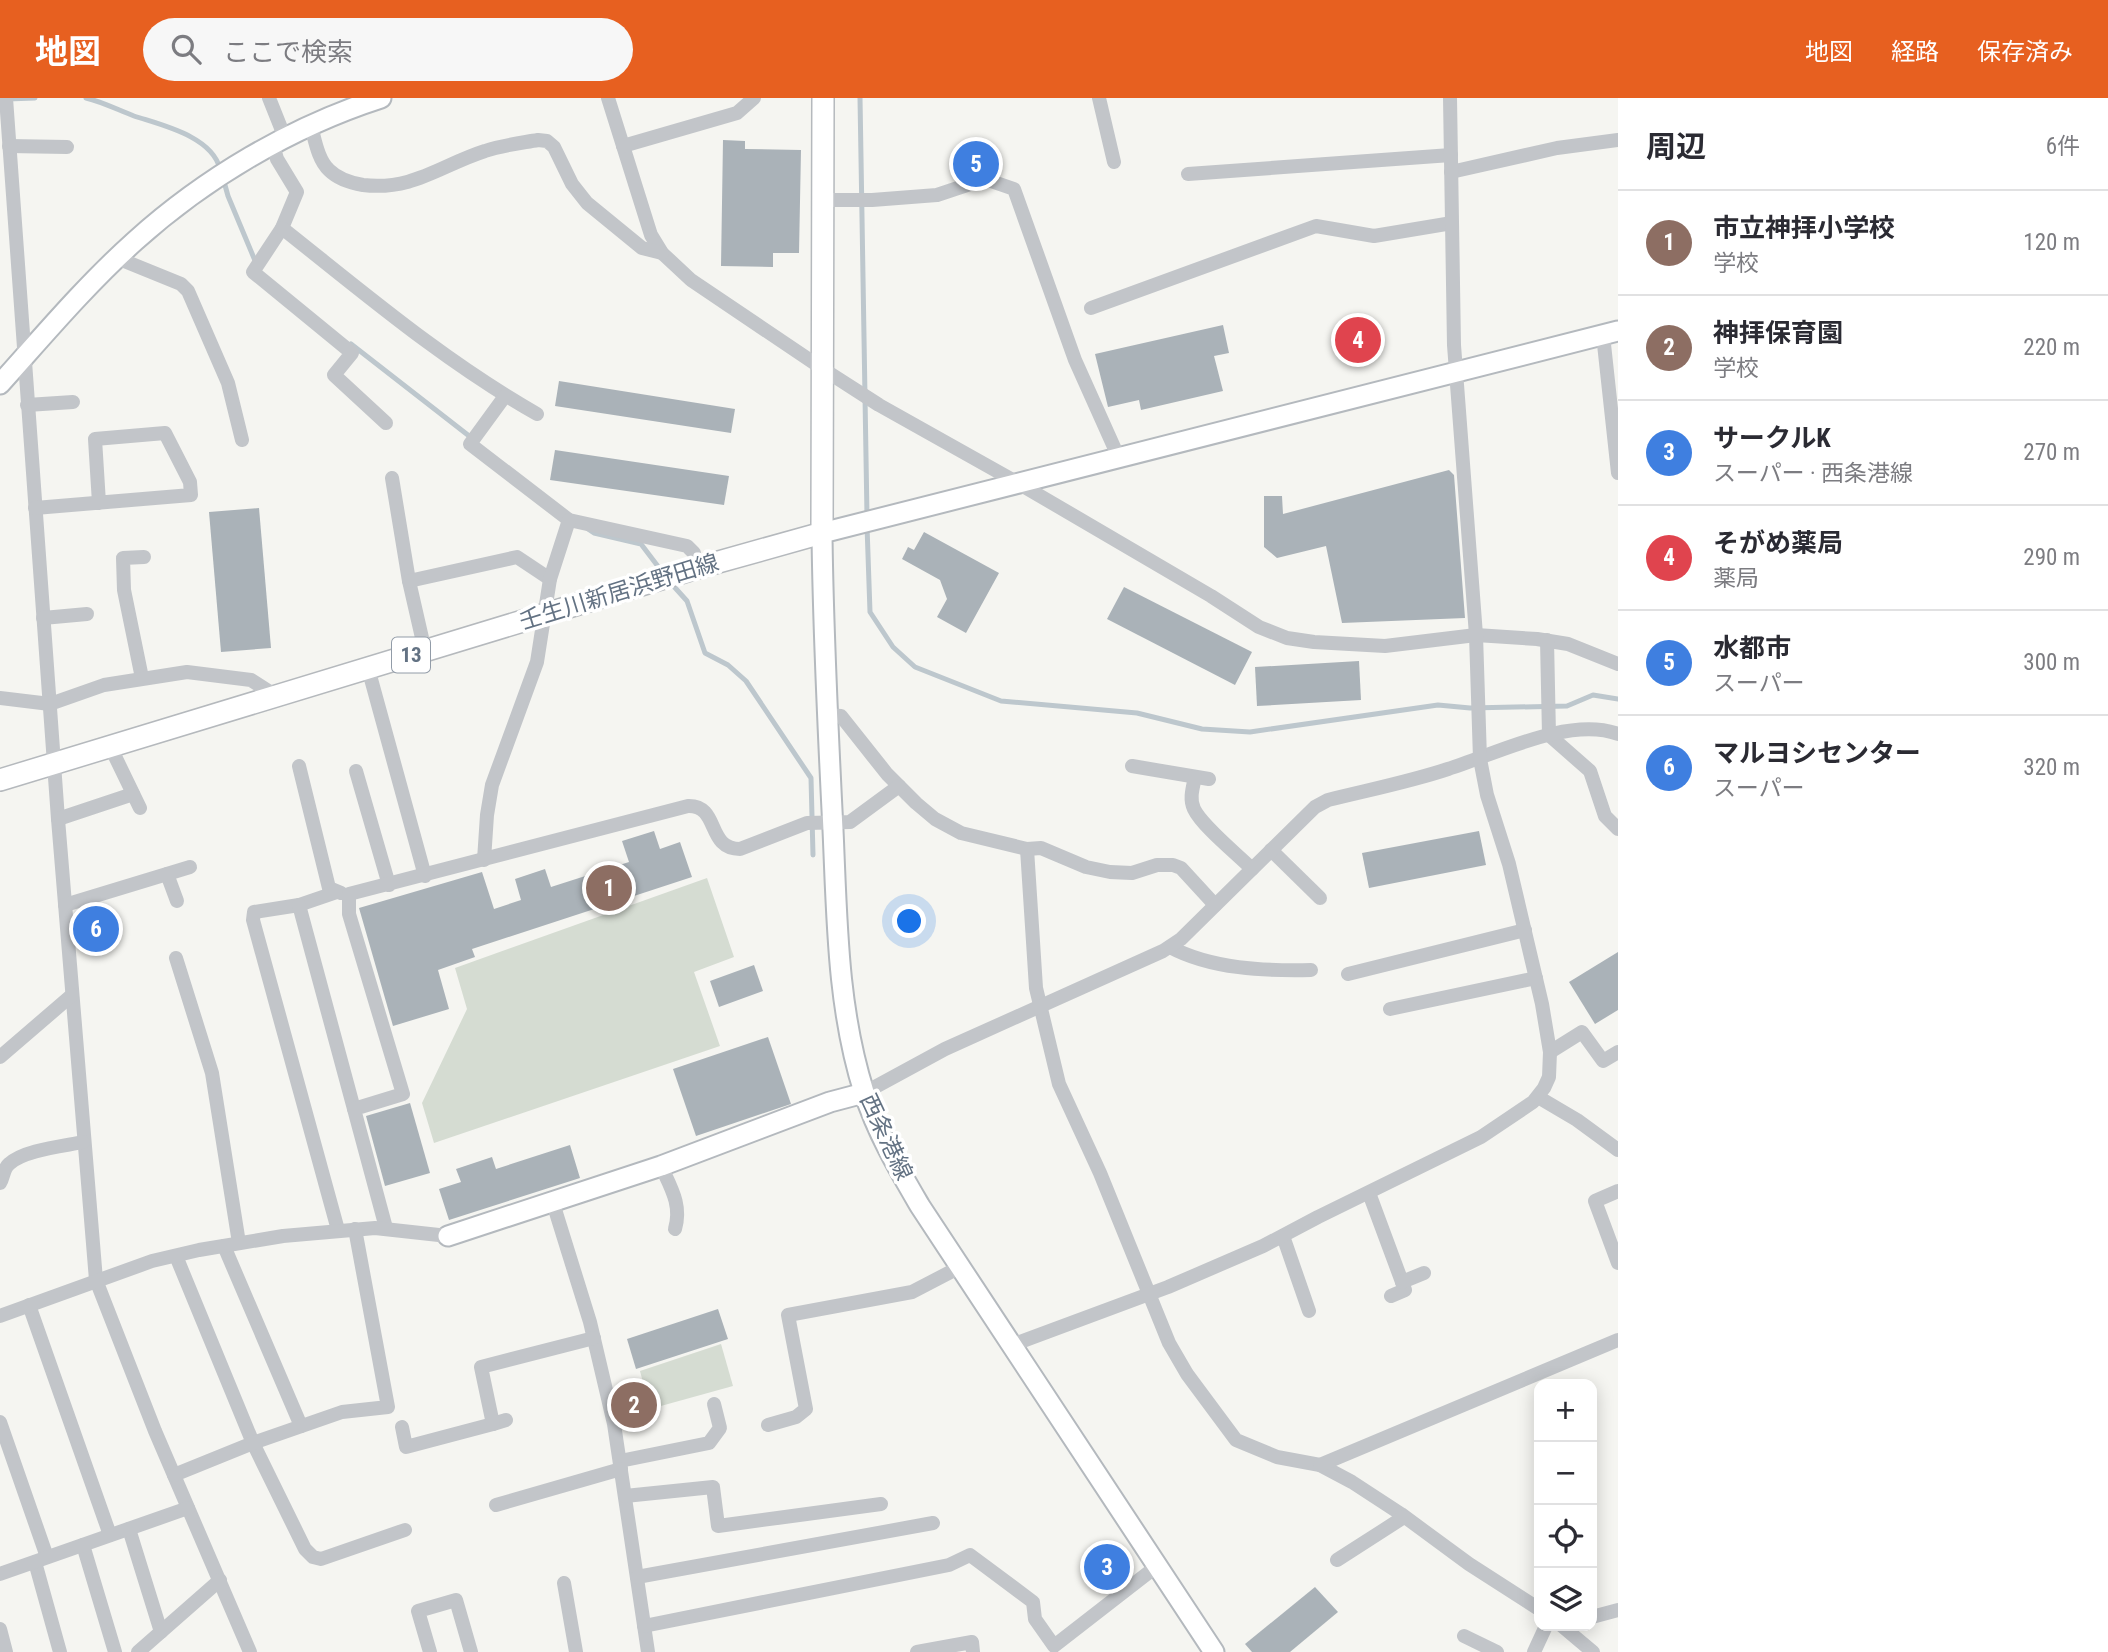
<!DOCTYPE html>
<html lang="ja">
<head>
<meta charset="utf-8">
<style>
  :root { --surface:#fff; --page:#f7f7f7; --text:#2b2b33; --muted:#7c7c81; --line:#e1e1e2; --accent:#e76020 }
  body { margin:0; font-family:"Roboto Condensed","Noto Sans JP",sans-serif; background:var(--page); color:var(--text) }
  .controls { position:absolute; right:21px; bottom:21px; display:grid; overflow:hidden; border-radius:14px; box-shadow:0 4px 18px #0003 }
  .controls button { width:63px; height:63px; display:grid; place-items:center; padding:0; border:0; border-bottom:2px solid var(--line); background:var(--surface); color:var(--text); font:35px sans-serif }
  .you { position:absolute; left:910px; top:824px; width:24px; height:24px; margin:-18px; border:5px solid #fff; border-radius:50%; background:#1a73e8; box-shadow:0 0 0 10px #1a73e833 }
  .badge { display:grid; place-items:center; width:46px; height:46px; border-radius:50%; background:var(--accent); color:#fff; font-size:23px; font-weight:700 }
  .pin { position:absolute; translate:-50% -50%; border:4px solid #fff; box-shadow:0 2px 7px #0006 }
  .list { margin:0; padding:0; list-style:none }
  h2 { display:flex; justify-content:space-between; align-items:center; height:91px; margin:0; padding:0 28px; font-size:30px }
  h2 small { font-size:23px; font-weight:400; color:var(--muted) }
  .list li { display:grid; grid-template-columns:46px 1fr auto; gap:21px; align-items:center; box-sizing:border-box; height:105px; padding:0 28px; border-top:2px solid var(--line) }
  .list b { display:block; font-size:26px; white-space:nowrap }
  .list p { margin:0; font-size:23px; white-space:nowrap; color:var(--muted) }
  .list em { font-size:23px; font-style:normal; color:var(--muted) }
  .icon { flex:none; width:38px; height:38px; fill:none; stroke:currentColor; stroke-width:2; stroke-linecap:round; stroke-linejoin:round }
  .map { position:relative; flex:none; width:1618px; height:1554px; overflow:hidden }
  header { display:flex; align-items:center; gap:42px; box-sizing:border-box; height:98px; padding:0 35px; background:var(--accent); color:#fff }
  header strong { font-size:33px }
  nav { display:flex; gap:38px; margin-inline-start:auto; font-size:24px }
  .search { width:490px; height:63px; background:var(--page); display:flex; align-items:center; gap:18px; box-sizing:border-box; padding:0 24px; border-radius:38px; color:var(--muted); font-size:26px }
  main { display:flex }
  aside { flex:1; background:var(--surface) }
  .map>svg:first-child { display:block }
  .green { fill:#d5dcd2 }
  .lines { fill:none; stroke-linecap:round; stroke-linejoin:round }
  .stream { stroke:#bdc7cd; stroke-width:5 }
  .building { fill:#aab2b8 }
  .secondary-casing { stroke:#b4b9be; stroke-width:23 }
  .primary-casing { stroke:#b5b9bd; stroke-width:24 }
  .street { stroke:#c2c5c9; stroke-width:14 }
  .secondary { stroke:#fff; stroke-width:19 }
  .primary { stroke:#fff; stroke-width:21 }
  .labels { text-anchor:middle; dominant-baseline:central; stroke-width:7; stroke-linejoin:round; paint-order:stroke }
  .shield { fill:#fff; stroke:#929ca8; stroke-width:2 }
  .shield-label { font-size:21px; font-weight:bold; fill:#637283 }
  .street-label { font-size:23px; fill:#637283; stroke:#fff }
</style>
</head>
<body>
<header>
<strong>地図</strong>
<div class="search"><svg class="icon" aria-label="search" viewBox="0 0 24 24"><circle cx="10" cy="10" r="6"/><path d="M15 15l6 6"/></svg>ここで検索</div>
<nav><a>地図</a><a>経路</a><a>保存済み</a></nav>
</header>
<main>
<div class="map">
<svg width="1618" height="1554" viewBox="0 0 1618 1554">
  <rect width="100%" height="100%" fill="#f5f5f1"/>
  <g class="green">
    <polygon points="707,780 734,859 694,874 720,948 434,1045 422,1005 467,911 455,870"/>
    <polygon points="721,1246 733,1288 650,1311 640,1273"/>
  </g>
  <g class="lines">
    <g class="stream">
      <path d="M86,0C103,4 118,12 134,18C161,27 212,38 220,71"/>
      <polyline points="860,0 867,418"/>
      <polyline points="7,1 35,0"/>
      <polyline points="223,80 228,98 256,165"/>
      <polyline points="351,246 473,341"/>
      <polyline points="867,428 870,514 893,549 915,569 1001,603 1137,615 1202,631 1250,634 1438,607 1470,610 1567,608 1593,597 1618,601"/>
      <polyline points="588,431 594,435 641,446 663,475"/>
      <polyline points="669,483 687,503 705,555 728,567 746,583 811,680 813,757"/>
    </g>
  </g>
  <g class="building">
    <polygon points="723,42 745,43 745,51 801,52 799,155 773,155 773,169 721,168"/>
    <polygon points="1359,222 1366,247 1347,251 1340,226"/>
    <polygon points="1223,227 1229,255 1214,258 1223,293 1141,312 1139,302 1108,309 1095,256"/>
    <polygon points="559,283 735,311 731,335 555,308"/>
    <polygon points="555,352 729,378 724,407 550,382"/>
    <polygon points="1449,372 1454,377 1465,520 1342,525 1326,448 1277,460 1264,449 1264,398 1282,398 1283,416"/>
    <polygon points="259,410 271,550 221,554 209,414"/>
    <polygon points="924,434 999,475 966,535 937,519 947,501 940,482 902,461 908,449 914,452"/>
    <polygon points="1124,489 1252,554 1235,587 1107,521"/>
    <polygon points="1359,563 1361,602 1257,608 1255,569"/>
    <polygon points="654,733 660,751 680,744 692,779 472,851 475,859 438,872 449,911 393,928 359,810 482,774 494,811 521,802 515,781 545,771 551,789 629,764 622,743"/>
    <polygon points="1479,733 1486,767 1369,790 1362,755"/>
    <polygon points="1618,854 1618,912 1595,926 1569,884"/>
    <polygon points="754,867 763,893 719,909 710,883"/>
    <polygon points="768,939 791,1006 696,1038 673,971"/>
    <polygon points="410,1005 430,1075 385,1088 366,1018"/>
    <polygon points="570,1047 580,1080 449,1122 439,1091 461,1084 456,1071 492,1059 496,1071"/>
    <polygon points="718,1211 728,1241 636,1271 627,1241"/>
    <polygon points="641,1287 649,1320 624,1326 616,1293"/>
    <polygon points="1315,1489 1338,1514 1290,1554 1252,1554 1245,1546"/>
  </g>
  <g class="lines">
    <g class="secondary-casing">
      <g id="secondary">
        <path d="M0,286C44,237 86,187 135,143C205,80 291,29 381,0"/>
        <polyline points="448,1138 661,1068 830,1004 864,995"/>
        <path d="M1214,1554L920,1108C899,1072 877,1035 864,994C837,909 837,820 833,732C828,633 823,534 822,435L1618,233"/>
      </g>
    </g>
    <g class="primary-casing">
      <polyline id="primary" points="0,682 697,470 822,435 823,0"/>
    </g>
    <g class="street">
      <polyline points="6,0 58,721 96,1182 155,1333 250,1554"/>
      <polyline points="269,0 285,40"/>
      <polyline points="608,0 651,137 662,155 691,182 823,271 879,307 1018,385 1211,498 1259,529 1287,540 1314,544 1385,548 1476,537 1537,541 1568,546 1618,566"/>
      <polyline points="1099,0 1114,64"/>
      <path d="M311,28C315,42 318,62 329,72C338,81 351,85 363,87C413,93 441,67 485,53C502,47 521,45 538,42L547,43L554,49L572,86L587,105L642,150L662,155"/>
      <polyline points="273,47 277,61 297,94 282,130 253,174 352,255 334,277 386,325"/>
      <polyline points="9,48 67,49"/>
      <polyline points="623,48 737,15 754,0"/>
      <polyline points="1451,74 1557,50 1618,42"/>
      <polyline points="1188,76 1451,57"/>
      <polyline points="824,102 872,102 937,97 985,81 1014,91 1075,262 1118,358"/>
      <path d="M282,130C364,195 445,264 537,316"/>
      <polyline points="117,160 181,186 188,193 228,285 242,342"/>
      <polyline points="1091,210 1316,128 1374,138 1452,125"/>
      <polyline points="1603,237 1618,375"/>
      <polyline points="505,298 470,346 569,422 687,448 694,455 697,470"/>
      <polyline points="27,307 73,304"/>
      <polyline points="392,380 409,483 425,553"/>
      <polyline points="35,410 191,397 190,384 165,335 95,341 99,405"/>
      <polyline points="409,483 517,459 550,481"/>
      <polyline points="43,520 87,516"/>
      <polyline points="1547,542 1549,637 1590,673 1605,718 1618,731"/>
      <polyline points="368,570 425,778"/>
      <polyline points="142,580 124,492 123,460 144,459"/>
      <polyline points="0,600 50,606 104,587 187,574 251,582 276,598"/>
      <polyline points="827,617 841,618 887,676 916,705 935,721 961,735 1027,751 1041,750 1086,769 1110,774 1132,775 1157,767 1173,767 1181,770 1215,807"/>
      <polyline points="110,648 140,710"/>
      <polyline points="299,668 329,790 341,795"/>
      <polyline points="1132,668 1209,681"/>
      <polyline points="356,673 389,787"/>
      <path d="M1195,679C1193,689 1189,701 1194,711C1202,728 1237,756 1252,771"/>
      <polyline points="58,721 133,696"/>
      <polyline points="1027,751 1036,890 1059,986 1100,1075 1169,1245 1187,1276 1236,1342 1277,1359 1320,1367 1352,1384 1401,1416 1469,1466 1539,1511"/>
      <polyline points="1271,752 1320,800"/>
      <polyline points="484,762 487,717 492,687 537,564 550,481 569,422"/>
      <polyline points="167,776 177,803"/>
      <polyline points="337,794 299,807 254,814 253,822 338,1132"/>
      <polyline points="65,807 190,769"/>
      <polyline points="299,807 354,1011"/>
      <path d="M1170,849C1211,871 1265,873 1311,872"/>
      <polyline points="176,860 212,975 239,1145"/>
      <polyline points="1348,876 1525,832"/>
      <polyline points="1390,911 1536,880"/>
      <polyline points="1550,954 1582,934 1603,963 1618,954"/>
      <polyline points="0,959 72,897"/>
      <path d="M864,995L945,951L1163,853L1181,841L1315,709L1328,702C1368,692 1409,684 1448,671C1496,656 1569,618 1618,636"/>
      <polyline points="1538,999 1577,1022 1618,1052"/>
      <path d="M661,1068C671,1090 682,1107 675,1131"/>
      <path d="M0,1085C4,1079 3,1071 9,1066C23,1052 64,1048 83,1044"/>
      <polyline points="1618,1093 1595,1103 1618,1165"/>
      <polyline points="1369,1095 1405,1192 1391,1198"/>
      <polyline points="553,1105 590,1224 614,1326 648,1554"/>
      <path d="M386,1130L354,1011L403,996L349,816V796L688,708C720,707 706,751 740,751L807,725L850,724L899,688"/>
      <polyline points="1283,1138 1309,1213"/>
      <polyline points="224,1148 301,1328"/>
      <polyline points="176,1158 253,1345 305,1451 313,1459 321,1461 405,1432"/>
      <polyline points="1402,1184 1424,1175"/>
      <polyline points="29,1207 110,1437"/>
      <polyline points="0,1218 152,1163 199,1152 283,1138 375,1130 448,1138"/>
      <polyline points="1012,1247 1168,1189 1263,1148 1318,1119 1481,1039 1533,1004 1544,990 1549,979 1550,954 1542,906 1509,766 1487,697 1480,661 1476,537 1454,247 1450,0"/>
      <polyline points="0,1324 47,1459"/>
      <polyline points="493,1326 506,1322"/>
      <polyline points="768,1327 796,1319 806,1311 788,1217 912,1194 960,1169"/>
      <polyline points="402,1329 406,1349 493,1326 481,1269 594,1240"/>
      <polyline points="620,1363 709,1345 720,1330 714,1306"/>
      <polyline points="1320,1367 1618,1242"/>
      <polyline points="174,1377 253,1345 342,1314 388,1309 355,1131"/>
      <polyline points="625,1398 713,1389 718,1428 881,1406"/>
      <polyline points="496,1407 621,1371"/>
      <polyline points="129,1431 161,1534"/>
      <polyline points="83,1447 115,1554"/>
      <polyline points="1337,1462 1404,1419"/>
      <polyline points="35,1464 60,1554"/>
      <polyline points="0,1476 188,1410"/>
      <polyline points="637,1479 933,1425"/>
      <polyline points="564,1485 576,1554"/>
      <polyline points="1592,1519 1618,1512"/>
      <polyline points="644,1528 949,1467 970,1457 1033,1504 1035,1521 1054,1548 1157,1468"/>
      <polyline points="1562,1528 1593,1554"/>
      <polyline points="0,1531 6,1554"/>
      <polyline points="1464,1538 1497,1554"/>
      <polyline points="138,1554 220,1482"/>
      <polyline points="430,1554 418,1513 456,1502 471,1554"/>
      <polyline points="917,1554 972,1544 973,1554"/>
      <polyline points="1534,1554 1546,1528"/>
    </g>
    <use href="#secondary" class="secondary"/>
    <use href="#primary" class="primary"/>
  </g>
  <g class="labels">
    <rect class="shield" x="392" y="539.5" width="38" height="35" rx="5"/>
    <g class="shield-label">
      <text x="411" y="557">13</text>
    </g>
    <g class="street-label">
      <text transform="translate(619 494) rotate(-17)">壬生川新居浜野田線</text>
      <text transform="translate(886 1039) rotate(65)">西条港線</text>
    </g>
  </g>
</svg>
<div class="controls">
<button>+</button>
<button>−</button>
<button><svg class="icon" aria-label="locate" viewBox="0 0 24 24"><circle cx="12" cy="12" r="6"/><path d="M12 2v4M12 18v4M2 12h4M18 12h4"/></svg></button>
<button><svg class="icon" aria-label="layers" viewBox="0 0 24 24"><path d="M12 4l9 5-9 5-9-5zM3 14l9 5 9-5"/></svg></button>
</div>
<div class="you"></div>
<div class="pin badge" style="left:609px;top:790px;background:#8d6e63">1</div>
<div class="pin badge" style="left:634px;top:1307px;background:#8d6e63">2</div>
<div class="pin badge" style="left:1107px;top:1469px;background:#3f7fe0">3</div>
<div class="pin badge" style="left:1358px;top:242px;background:#e0444e">4</div>
<div class="pin badge" style="left:976px;top:66px;background:#3f7fe0">5</div>
<div class="pin badge" style="left:96px;top:831px;background:#3f7fe0">6</div>
</div>
<aside>
<h2>周辺<small>6件</small></h2>
<ul class="list">
<li><span class="badge" style="background:#8d6e63">1</span><div><b>市立神拝小学校</b><p>学校</p></div><em>120 m</em></li>
<li><span class="badge" style="background:#8d6e63">2</span><div><b>神拝保育園</b><p>学校</p></div><em>220 m</em></li>
<li><span class="badge" style="background:#3f7fe0">3</span><div><b>サークルK</b><p>スーパー · 西条港線</p></div><em>270 m</em></li>
<li><span class="badge" style="background:#e0444e">4</span><div><b>そがめ薬局</b><p>薬局</p></div><em>290 m</em></li>
<li><span class="badge" style="background:#3f7fe0">5</span><div><b>水都市</b><p>スーパー</p></div><em>300 m</em></li>
<li><span class="badge" style="background:#3f7fe0">6</span><div><b>マルヨシセンター</b><p>スーパー</p></div><em>320 m</em></li>
</ul>
</aside>
</main>
</body>
</html>
